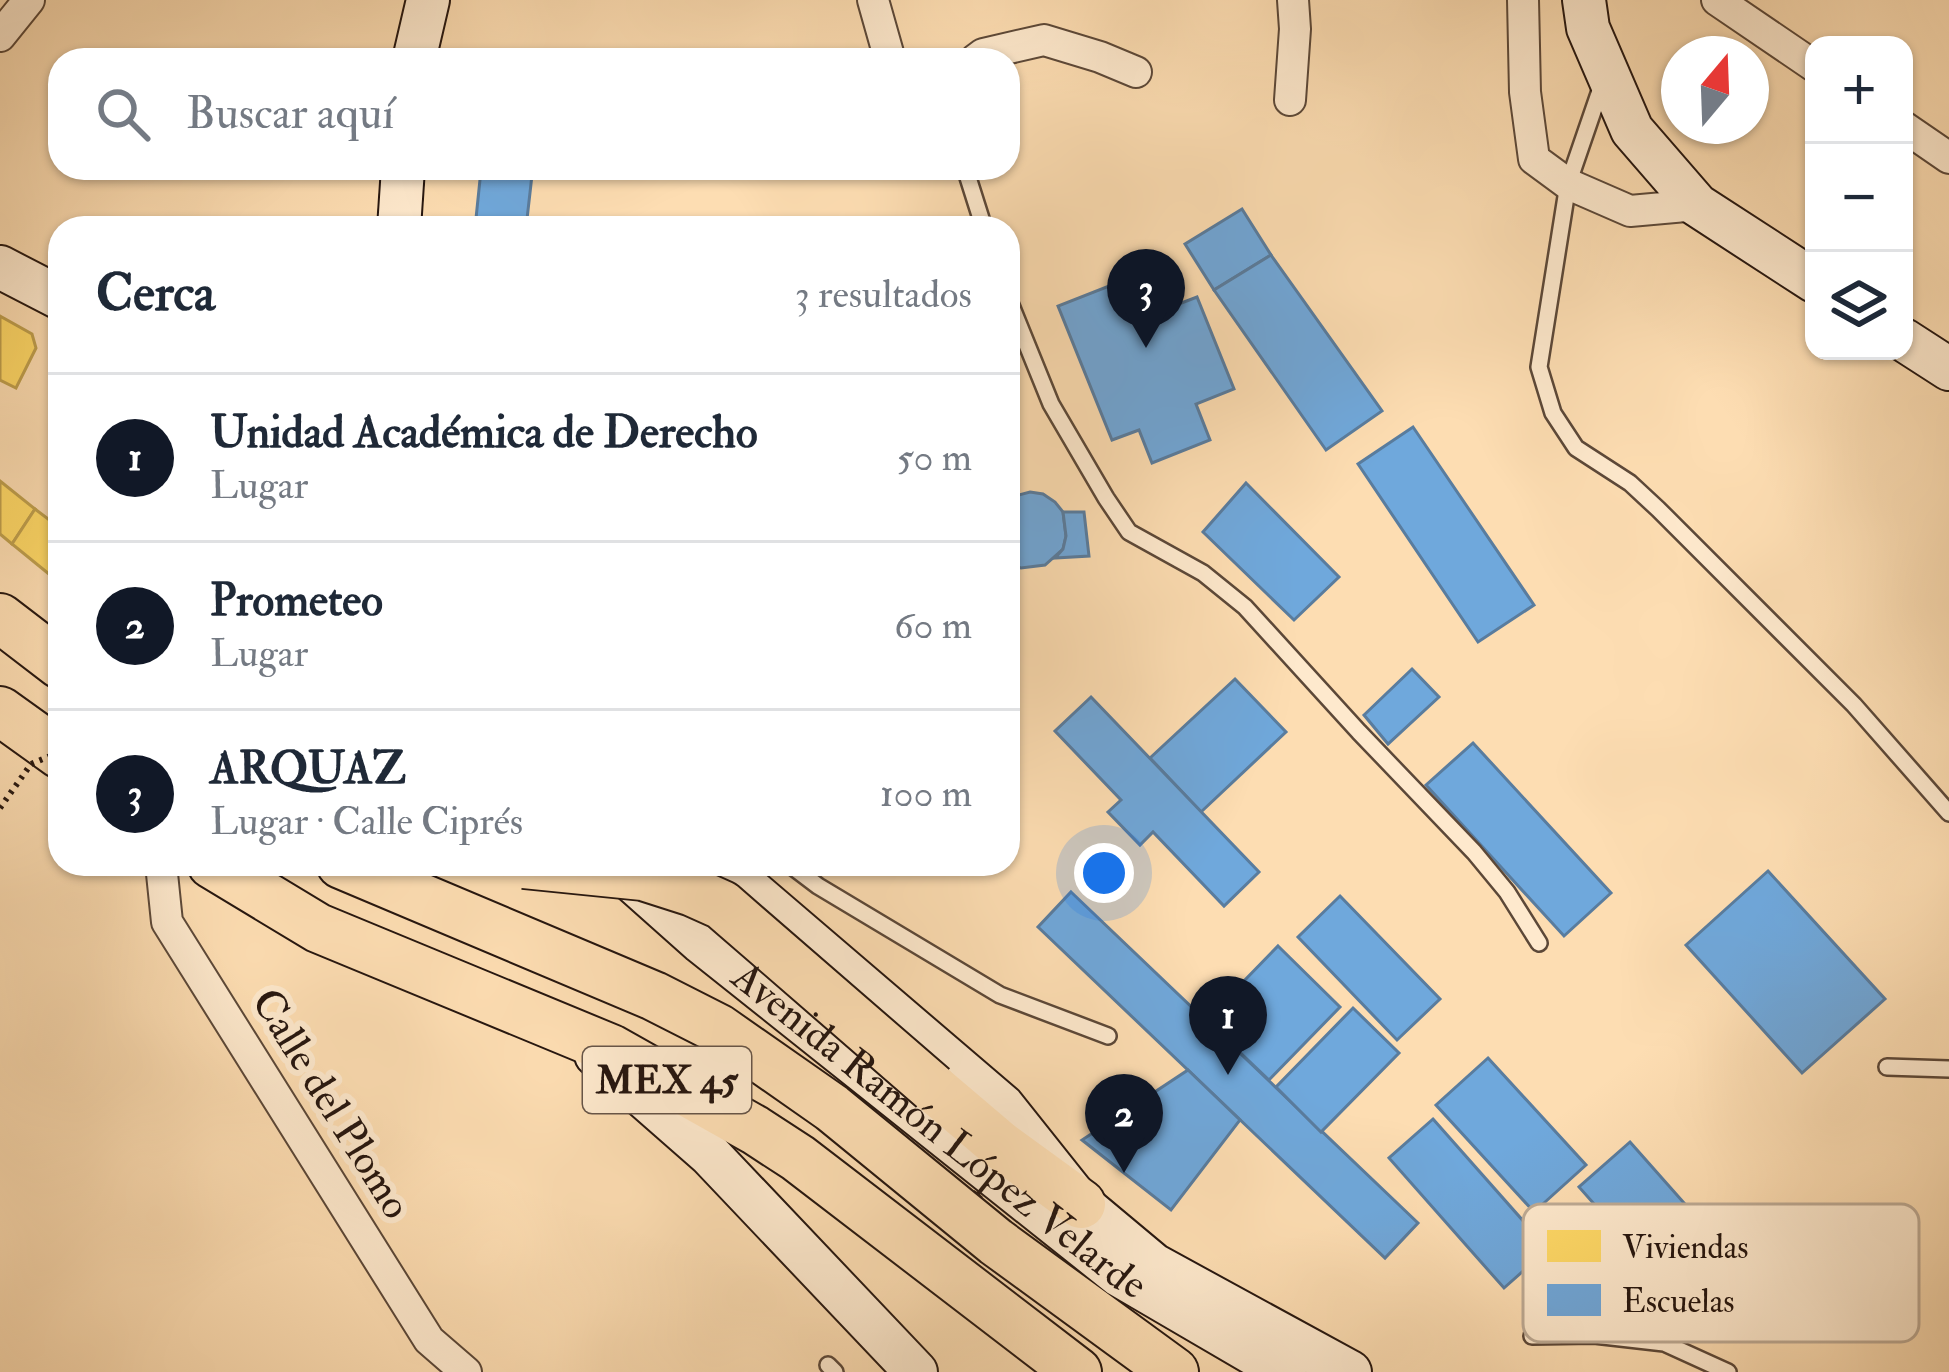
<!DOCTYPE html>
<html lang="es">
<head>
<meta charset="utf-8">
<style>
  :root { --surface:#fff; --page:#f2f2f3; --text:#1f2937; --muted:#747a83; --line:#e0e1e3; --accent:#111827 }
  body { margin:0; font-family:"IM FELL Double Pica",serif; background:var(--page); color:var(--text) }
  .controls { position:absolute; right:36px; top:36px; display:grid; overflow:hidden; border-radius:24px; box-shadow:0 3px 9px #0004 }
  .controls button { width:108px; height:108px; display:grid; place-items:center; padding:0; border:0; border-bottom:3px solid var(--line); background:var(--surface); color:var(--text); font:60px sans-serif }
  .compass { position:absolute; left:1661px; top:36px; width:108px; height:108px; border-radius:50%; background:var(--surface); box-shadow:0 3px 9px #0004; rotate:19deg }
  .you { position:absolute; left:1104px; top:873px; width:42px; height:42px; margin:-30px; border:9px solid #fff; border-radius:50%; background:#1a73e8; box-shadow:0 0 0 18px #1a73e833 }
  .badge { display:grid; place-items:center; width:78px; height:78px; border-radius:50%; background:var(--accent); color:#fff; font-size:39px; font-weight:700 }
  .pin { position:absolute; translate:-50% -99px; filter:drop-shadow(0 3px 6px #0008) }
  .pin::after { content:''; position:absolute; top:63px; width:42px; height:36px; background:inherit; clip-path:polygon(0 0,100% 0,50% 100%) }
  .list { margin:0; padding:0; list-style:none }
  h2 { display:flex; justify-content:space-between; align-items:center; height:156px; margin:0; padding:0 48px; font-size:51px }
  h2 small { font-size:39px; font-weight:400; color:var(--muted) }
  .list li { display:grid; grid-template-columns:78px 1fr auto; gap:36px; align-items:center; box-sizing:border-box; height:168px; padding:0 48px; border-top:3px solid var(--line) }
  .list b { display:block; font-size:45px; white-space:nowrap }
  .list p { margin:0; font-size:39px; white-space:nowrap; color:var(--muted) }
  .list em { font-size:39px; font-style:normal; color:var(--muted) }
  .icon { flex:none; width:66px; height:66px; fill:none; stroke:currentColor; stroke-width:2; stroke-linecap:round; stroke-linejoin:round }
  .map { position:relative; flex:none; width:1949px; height:1372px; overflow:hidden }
  .search { position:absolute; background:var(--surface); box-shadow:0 3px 9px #0004; left:48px; top:48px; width:972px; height:132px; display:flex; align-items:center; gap:30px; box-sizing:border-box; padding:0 42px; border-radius:36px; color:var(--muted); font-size:45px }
  .panel { position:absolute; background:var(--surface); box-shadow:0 3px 9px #0004; left:48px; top:216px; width:972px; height:660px; border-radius:36px }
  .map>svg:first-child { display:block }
  .homes { fill:#ffd966; stroke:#be9e4c; stroke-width:3 }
  .schools { fill:#6fa8dc; stroke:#597c9e; stroke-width:3 }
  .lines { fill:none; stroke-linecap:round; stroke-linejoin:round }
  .lane-casing { stroke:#5c4838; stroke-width:20 }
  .street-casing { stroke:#5c4838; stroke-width:34 }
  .secondary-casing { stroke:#26160f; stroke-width:46 }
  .primary-casing { stroke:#26160f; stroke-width:52 }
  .lane { stroke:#fee9cd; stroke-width:15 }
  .street { stroke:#fee9cd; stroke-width:30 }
  .secondary { stroke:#fee9cd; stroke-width:42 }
  .primary { stroke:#fdddb2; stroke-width:48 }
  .primary-bridge-casing { stroke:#26160f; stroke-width:52; stroke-linecap:butt }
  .path-bridge { stroke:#26160f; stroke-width:6; stroke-dasharray:3 6; stroke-linecap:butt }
  .primary-bridge { stroke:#fdddb2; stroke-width:48 }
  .labels { text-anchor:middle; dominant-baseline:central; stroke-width:12; stroke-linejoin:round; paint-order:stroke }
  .shield { fill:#fee9cd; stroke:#675548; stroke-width:3 }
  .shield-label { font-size:39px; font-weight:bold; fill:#26160f }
  .street-label { font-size:42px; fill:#26160f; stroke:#fee9cd }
  .key { fill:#fee9cd; stroke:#bdaa94; stroke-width:3 }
  .key-label { font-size:33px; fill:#26160f }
</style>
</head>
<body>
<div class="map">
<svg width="1949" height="1372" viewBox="0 0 1949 1372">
  <rect width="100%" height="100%" fill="#fdddb2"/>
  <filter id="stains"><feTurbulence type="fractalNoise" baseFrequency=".00167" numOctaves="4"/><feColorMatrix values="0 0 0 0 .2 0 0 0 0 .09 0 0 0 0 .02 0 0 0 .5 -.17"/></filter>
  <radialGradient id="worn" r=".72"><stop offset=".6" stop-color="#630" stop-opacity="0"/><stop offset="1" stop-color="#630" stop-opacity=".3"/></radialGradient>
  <g class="homes">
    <polygon points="0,316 32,334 36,348 16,388 0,380"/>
    <polygon points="60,358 60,385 50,380"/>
    <polygon points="0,481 35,509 12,544 0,534"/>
    <polygon points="35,509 60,528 60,583 12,544"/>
  </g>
  <g class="schools">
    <polygon points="481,170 532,175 526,228 475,228"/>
    <polygon points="1242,209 1271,255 1214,290 1185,244"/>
    <polygon points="1271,255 1382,411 1326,450 1214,290"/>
    <polygon points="1155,268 1171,307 1197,297 1234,389 1196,404 1210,440 1152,463 1139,430 1112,440 1058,306"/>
    <polygon points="1413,427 1534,605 1478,642 1358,464"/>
    <polygon points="1246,483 1339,577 1294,620 1203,532"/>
    <polygon points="1030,492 1043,494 1055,502 1063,512 1066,536 1063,549 1045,565 1021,568 1008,562 1008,498"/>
    <polygon points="1063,512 1084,512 1089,556 1055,558 1063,549 1066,536"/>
    <polygon points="1412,669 1439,697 1388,744 1364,715"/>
    <polygon points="1235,679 1286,732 1201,812 1150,758"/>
    <polygon points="1091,697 1259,872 1224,906 1153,832 1140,845 1108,812 1121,800 1055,731"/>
    <polygon points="1473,743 1611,893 1564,936 1426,785"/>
    <polygon points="1768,871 1885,999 1802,1073 1686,945"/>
    <polygon points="1071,892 1418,1223 1385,1258 1038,927"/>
    <polygon points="1340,896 1440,999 1397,1040 1298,937"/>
    <polygon points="1278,946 1340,1007 1269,1080 1206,1020"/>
    <polygon points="1353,1008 1399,1053 1321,1132 1276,1087"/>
    <polygon points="1488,1058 1586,1165 1534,1212 1436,1105"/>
    <polygon points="1188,1070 1240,1120 1171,1210 1082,1140"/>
    <polygon points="1433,1119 1548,1249 1504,1288 1389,1158"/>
    <polygon points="1630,1142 1739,1265 1687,1309 1579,1187"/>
  </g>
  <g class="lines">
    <g class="lane-casing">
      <g id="lane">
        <polyline points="1602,85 1568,184 1539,367 1553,413 1576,448 1630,483 1658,509 1854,705 1949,813"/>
        <polyline points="965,168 984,228"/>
        <polyline points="1008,298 1051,404 1106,498 1129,532 1203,573 1245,607 1359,732 1474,852 1507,892 1539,943"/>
        <polyline points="789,864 818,886 1000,995 1108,1036"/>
        <polyline points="1887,1067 1949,1069"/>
        <polyline points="1532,1336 1594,1335 1664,1343 1728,1372"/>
        <polyline points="828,1365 835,1372"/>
      </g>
    </g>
    <g class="street-casing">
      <g id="street">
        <polyline points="873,0 890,60"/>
        <polyline points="1523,0 1525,92 1534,159 1568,184 1630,211 1697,205"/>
        <polyline points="1717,0 1814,66"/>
        <polyline points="0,36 29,0"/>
        <polyline points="975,60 983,54 1044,40 1100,57 1136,72"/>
        <polyline points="1290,100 1295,29 1293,0"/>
        <polyline points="1904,127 1949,158"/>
        <polyline points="161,864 167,922 429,1340 466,1372"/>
      </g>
    </g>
    <g class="secondary-casing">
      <g id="secondary">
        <polyline points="1584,0 1588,28 1632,130 1697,205 1814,281"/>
        <polyline points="414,60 428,0"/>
        <polyline points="399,228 403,168"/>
        <polyline points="0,267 60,298"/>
        <polyline points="1904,340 1949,369"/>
        <polyline points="711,864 732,874 1003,1106 1081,1204 1154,1265 1350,1372"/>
        <path id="s1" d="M619,869L701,942L1119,1275L1285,1372"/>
        <polyline points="596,1055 710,1155 916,1372"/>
      </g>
    </g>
    <g class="primary-casing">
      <g id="primary">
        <polyline points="0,618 60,664"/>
        <polyline points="0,711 60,754"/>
        <polyline points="212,864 318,928 611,1049 755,1130 798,1158 1077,1372"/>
        <polyline points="341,864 654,996 719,1029 832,1108 996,1242 1174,1372"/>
        <polyline points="933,1088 1000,1145 1081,1204"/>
      </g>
    </g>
    <use href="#lane" class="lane"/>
    <use href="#street" class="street"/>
    <use href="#secondary" class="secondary"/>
    <use href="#primary" class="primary"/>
    <g class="primary-bridge-casing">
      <polyline id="primary-bridge" points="524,864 643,876 693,892 722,905 933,1088"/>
    </g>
    <polyline class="path-bridge" points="0,808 31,764 60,752"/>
    <use href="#primary-bridge" class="primary-bridge"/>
  </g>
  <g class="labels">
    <rect class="shield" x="583" y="1047" width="168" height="66" rx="9"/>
    <g class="shield-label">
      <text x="667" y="1080">MEX 45</text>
    </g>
    <g class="street-label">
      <text transform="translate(331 1104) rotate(58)">Calle del Plomo</text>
      <text stroke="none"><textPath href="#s1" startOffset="414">Avenida Ramón López Velarde</textPath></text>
    </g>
  </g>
  <rect x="1523" y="1204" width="396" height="138" rx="18" class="key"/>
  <rect x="1547" y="1230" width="54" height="32" fill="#ffd966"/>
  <rect x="1547" y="1284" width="54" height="32" fill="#6fa8dc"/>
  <g class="key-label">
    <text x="1622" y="1258">Viviendas</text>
    <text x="1622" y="1312">Escuelas</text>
  </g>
  <rect width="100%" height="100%" filter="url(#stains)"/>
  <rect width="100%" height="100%" fill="url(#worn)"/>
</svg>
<div class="controls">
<button>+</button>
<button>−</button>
<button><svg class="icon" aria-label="layers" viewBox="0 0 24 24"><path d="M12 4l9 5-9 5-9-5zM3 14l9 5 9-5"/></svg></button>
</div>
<svg class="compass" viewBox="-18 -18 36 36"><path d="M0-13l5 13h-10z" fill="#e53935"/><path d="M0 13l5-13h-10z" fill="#747a83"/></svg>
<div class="you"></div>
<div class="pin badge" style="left:1228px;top:1075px">1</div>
<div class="pin badge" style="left:1124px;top:1173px">2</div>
<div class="pin badge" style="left:1146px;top:348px">3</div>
<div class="search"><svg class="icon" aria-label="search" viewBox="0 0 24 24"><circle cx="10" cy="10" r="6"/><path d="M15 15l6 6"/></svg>Buscar aquí</div>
<section class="panel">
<h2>Cerca<small>3 resultados</small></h2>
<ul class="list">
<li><span class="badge">1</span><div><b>Unidad Académica de Derecho</b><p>Lugar</p></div><em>50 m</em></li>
<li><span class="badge">2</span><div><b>Prometeo</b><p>Lugar</p></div><em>60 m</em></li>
<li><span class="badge">3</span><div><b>ARQUAZ</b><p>Lugar · Calle Ciprés</p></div><em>100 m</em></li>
</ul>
</section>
</div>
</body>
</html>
